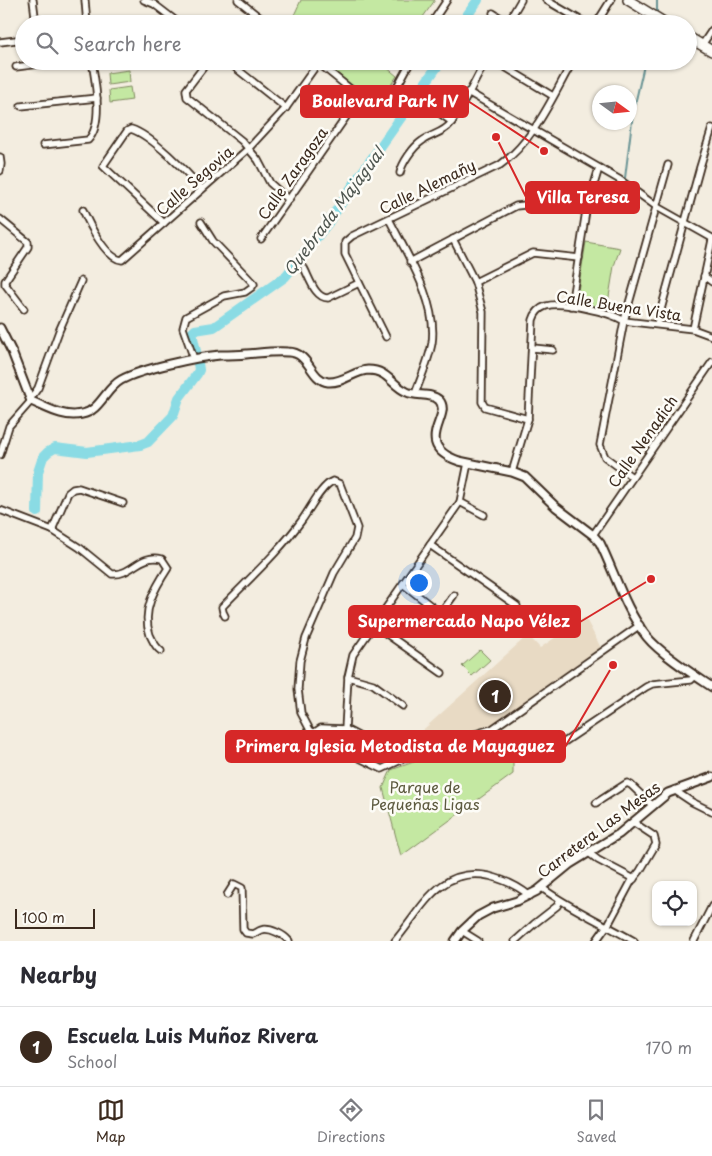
<!DOCTYPE html>
<html lang="en">
<head>
<meta charset="utf-8">
<style>
  :root { --surface:#fff; --page:#f7f7f7; --text:#2b2b33; --muted:#7c7c81; --line:#e1e1e2; --accent:#3b2a1e }
  body { margin:0; font-family:"Playpen Sans",sans-serif; background:var(--page); color:var(--text) }
  .controls { position:absolute; right:15px; bottom:15px; display:grid; overflow:hidden; border-radius:10px; box-shadow:0 1px 4px #0004 }
  .controls button { width:45px; height:45px; display:grid; place-items:center; padding:0; border:0; border-bottom:1px solid var(--line); background:var(--surface); color:var(--text); font:25px sans-serif }
  .compass { position:absolute; left:592px; top:85px; width:45px; height:45px; border-radius:50%; background:var(--surface); box-shadow:0 1px 4px #0004; rotate:105deg }
  .scale { position:absolute; left:15px; bottom:12px; width:80px; box-sizing:border-box; padding-left:5px; border:2px solid #3b2a1e; border-top:0; font-size:14px; line-height:18px; white-space:nowrap; color:#3b2a1e; -webkit-text-stroke:4px #fdfcf7; paint-order:stroke }
  .you { position:absolute; left:418px; top:582px; width:18px; height:18px; margin:-12px; border:4px solid #fff; border-radius:50%; background:#1a73e8; box-shadow:0 0 0 8px #1a73e833 }
  .badge { display:grid; place-items:center; width:32px; height:32px; border-radius:50%; background:var(--accent); color:#fff; font-size:16px; font-weight:700 }
  .pin { position:absolute; translate:-50% -50%; border:2px solid #fff; box-shadow:0 1px 5px #0006 }
  .list { margin:0; padding:0; list-style:none }
  h2 { display:flex; justify-content:space-between; align-items:center; height:65px; margin:0; padding:0 20px; font-size:21px }
  h2 small { font-size:16px; font-weight:400; color:var(--muted) }
  .list li { display:grid; grid-template-columns:32px 1fr auto; gap:15px; align-items:center; box-sizing:border-box; height:80px; padding:0 20px; border-top:1px solid var(--line) }
  .list b { display:block; font-size:19px; white-space:nowrap }
  .list p { margin:0; font-size:16px; white-space:nowrap; color:var(--muted) }
  .list em { font-size:16px; font-style:normal; color:var(--muted) }
  .icon { flex:none; width:28px; height:28px; fill:none; stroke:currentColor; stroke-width:2; stroke-linecap:round; stroke-linejoin:round }
  .map { position:relative; flex:none; width:712px; height:941px; overflow:hidden }
  .search { position:absolute; background:var(--surface); box-shadow:0 1px 4px #0004; left:15px; right:15px; top:15px; height:55px; display:flex; align-items:center; gap:12px; box-sizing:border-box; padding:0 18px; border-radius:28px; color:var(--muted); font-size:19px }
  .sheet { height:145px; background:var(--surface) }
  nav { display:flex; justify-content:space-around; align-items:center; box-sizing:border-box; height:70px; border-top:1px solid var(--line); background:var(--surface); font-size:14px; color:var(--muted) }
  nav a { display:grid; justify-items:center; gap:2px }
  nav .on { color:var(--accent) }
  .map>svg:first-child { display:block }
  .built { fill:#e8dac4 }
  .green { fill:#c4e8a2; stroke:#808960 }
  .lines { fill:none; stroke-linecap:round; stroke-linejoin:round }
  .stream { stroke:#6a9495; stroke-width:2 }
  .river { stroke:#8adbe4; stroke-width:10 }
  .minor-casing { stroke:#3b2a1e; stroke-width:9 }
  .tertiary-casing { stroke:#3b2a1e; stroke-width:11 }
  .primary-casing { stroke:#3b2a1e; stroke-width:12 }
  .minor { stroke:#fdfcf7; stroke-width:5.5 }
  .tertiary { stroke:#fdfcf7; stroke-width:7 }
  .primary { stroke:#fdfcf7; stroke-width:9 }
  .labels { text-anchor:middle; dominant-baseline:central; stroke-width:5; stroke-linejoin:round; paint-order:stroke }
  .street-label { font-size:15px; fill:#3b2a1e; stroke:#fdfcf7 }
  .park-label { font-size:15px; fill:#5d5a3f; stroke:#fdfcf7 }
  .water-label { font-size:16px; font-style:italic; fill:#4f5650; stroke:#fdfcf7 }
  .leader { fill:none; stroke:#d62828; stroke-width:2 }
  .callout-dot { fill:#d62828; stroke:#fdfcf7; stroke-width:2 }
  .callout { fill:#d62828; stroke:#d62828; stroke-width:2 }
  .callout-label { font-size:16px; text-anchor:middle; font-weight:bold; fill:#fff }
</style>
</head>
<body>
<div class="map">
<svg width="712" height="941" viewBox="0 0 712 941">
  <rect width="100%" height="100%" fill="#f3ede0"/>
  <filter id="ink" filterUnits="userSpaceOnUse"><feTurbulence type="fractalNoise" baseFrequency=".02" numOctaves="2"/><feDisplacementMap in="SourceGraphic" scale="10" xChannelSelector="R" yChannelSelector="G"/><feConvolveMatrix kernelMatrix="1 2 1 2 8 2 1 2 1" color-interpolation-filters="sRGB"/></filter>
  <g filter="url(#ink)">
    <polygon class="built" points="585,617 601,648 495,723 420,748 415,737 528,635 540,648"/>
    <g class="green">
      <polygon points="301,0 435,0 418,24 290,24"/>
      <polygon points="321,61 390,61 386,67 397,76 377,104"/>
      <polygon points="129,70 130,82 108,85 107,73"/>
      <polygon points="130,87 132,100 110,103 109,90"/>
      <polygon points="586,242 620,248 614,266 607,309 576,303"/>
      <polygon points="480,650 490,660 472,676 462,666"/>
      <polygon points="507,729 513,748 513,774 401,856 383,788 391,770"/>
    </g>
    <g class="lines">
      <g class="stream">
        <polyline points="657,14 657,0"/>
        <polyline points="625,178 633,113 645,61"/>
      </g>
      <g class="river">
        <polyline points="461,24 478,0"/>
        <polyline points="197,356 192,333 195,330 214,327 285,277 328,223 356,181 441,61"/>
        <polyline points="37,512 38,472 43,457 48,452 55,448 87,452 140,445 148,442 173,416 179,398 197,374 199,370 198,363"/>
      </g>
      <g class="minor-casing">
        <g id="minor">
          <polyline points="33,0 36,24"/>
          <polyline points="85,0 87,24"/>
          <polyline points="144,0 154,4 180,24"/>
          <polyline points="238,0 268,24"/>
          <polyline points="546,0 587,24"/>
          <polyline points="493,13 510,24"/>
          <polyline points="431,24 447,0"/>
          <polyline points="507,24 521,0"/>
          <polyline points="596,24 611,0"/>
          <polyline points="0,42 24,39"/>
          <polyline points="702,45 712,30"/>
          <polyline points="208,61 186,90 187,97 242,141 258,160 270,183 289,200"/>
          <polyline points="227,61 286,108"/>
          <polyline points="316,61 360,97 371,105 375,106 384,104 392,96 411,61"/>
          <polyline points="495,61 553,96"/>
          <polyline points="16,67 62,61"/>
          <polyline points="468,92 620,180 657,207 712,238"/>
          <polyline points="21,106 97,98"/>
          <polyline points="441,114 452,122"/>
          <path d="M43,145L88,140C104,124 95,81 92,61"/>
          <polyline points="0,157 1,164 0,171"/>
          <path d="M400,173C402,163 413,147 422,141C431,134 444,133 451,123C464,105 475,80 486,61"/>
          <path d="M83,210C89,224 106,259 122,260L249,148L286,108L318,63"/>
          <polyline points="0,219 28,242 28,247 5,281 5,284 24,309"/>
          <path d="M389,219C407,255 438,302 432,343C429,360 421,377 415,394"/>
          <path d="M164,223L103,166L127,131L131,129C151,135 187,172 202,189"/>
          <polyline points="261,239 360,97"/>
          <polyline points="453,239 475,282 483,312 482,402 485,407 528,419"/>
          <polyline points="410,262 516,206 544,203 586,211"/>
          <path d="M304,268C310,279 315,298 328,298L359,283"/>
          <polyline points="704,276 712,282"/>
          <polyline points="475,282 533,253 579,258"/>
          <polyline points="571,306 586,211 599,168"/>
          <polyline points="657,324 700,167 712,128"/>
          <polyline points="693,329 712,240"/>
          <path d="M386,337L345,254V242L352,236L500,165C534,141 553,96 573,61"/>
          <polyline points="533,348 553,350"/>
          <polyline points="194,359 183,328 186,317 224,296 245,292 252,287 254,284 213,241 201,222"/>
          <polyline points="31,398 38,388 59,331 81,281"/>
          <polyline points="0,455 9,426 31,401"/>
          <path d="M512,472L528,419L533,320C535,313 540,308 546,306C562,301 610,312 624,321L693,329L712,336"/>
          <polyline points="632,477 605,457 600,445 624,321 668,165"/>
          <polyline points="460,502 484,515"/>
          <path d="M0,510L52,530L80,548L112,574C131,576 140,553 162,559L168,568C155,588 141,611 150,635C153,641 155,647 161,651"/>
          <polyline points="52,530 68,493 73,489 79,488 123,503"/>
          <polyline points="593,535 712,362"/>
          <polyline points="430,545 517,606"/>
          <polyline points="403,584 440,613"/>
          <path d="M225,616L223,612L222,607C249,579 279,552 302,520C310,509 321,486 333,481L340,484L357,528L355,538L334,573L306,638L300,661L298,689L301,713L310,730L321,737L344,740"/>
          <polyline points="374,625 442,673"/>
          <polyline points="428,631 454,595"/>
          <polyline points="348,677 373,684 403,706"/>
          <polyline points="315,732 321,728 345,729 343,750 382,769 424,749 492,729 640,625"/>
          <polyline points="362,738 345,729 348,677 353,655 460,502 468,463"/>
          <polyline points="542,757 646,687 652,684 691,680 695,676"/>
          <polyline points="674,790 692,802 712,812"/>
          <polyline points="596,803 627,783 631,785 652,805"/>
          <polyline points="589,853 598,860 634,879"/>
          <path d="M542,888C571,909 603,923 634,941"/>
          <path d="M227,895L234,884L242,888L243,929L246,933L253,934C256,933 258,931 261,930C270,927 284,935 289,941"/>
          <polyline points="462,931 478,941"/>
          <path d="M395,941C422,909 439,866 489,876C505,880 517,885 530,896"/>
          <polyline points="515,941 534,924 557,906 560,901"/>
          <polyline points="596,941 609,923 631,882 640,871 656,844 654,836 633,822"/>
          <polyline points="694,941 712,906"/>
        </g>
      </g>
      <g class="tertiary-casing">
        <g id="tertiary">
          <path d="M0,328L12,352L31,401C48,408 63,418 82,414C100,411 105,389 121,380C141,369 196,357 220,355C229,355 237,355 246,354C260,353 274,351 288,352C310,352 310,380 328,382C343,383 354,371 368,370C388,370 391,385 407,392C416,397 431,392 439,400C454,416 410,444 459,461L512,472L525,477L556,507L593,535L600,543C615,574 626,611 647,637C661,654 694,675 712,687"/>
          <polyline points="455,941 462,931 478,916 493,908 517,901 537,891 570,864 619,834 668,793 712,777"/>
        </g>
      </g>
      <g class="primary-casing">
        <g id="primary">
          <polyline points="628,0 667,24"/>
          <polyline points="688,37 712,51"/>
        </g>
      </g>
      <use href="#minor" class="minor"/>
      <use href="#tertiary" class="tertiary"/>
      <use href="#primary" class="primary"/>
    </g>
  </g>
  <g class="labels">
    <g class="street-label">
      <text transform="translate(292 173) rotate(-55)">Calle Zaragoza</text>
      <text transform="translate(194 180) rotate(-41)">Calle Segovia</text>
      <text transform="translate(427 186) rotate(-26)">Calle Alemañy</text>
      <text transform="translate(619 305) rotate(9)">Calle Buena Vista</text>
      <text transform="translate(642 441) rotate(-55)">Calle Nenadich</text>
      <text transform="translate(598 829) rotate(-37)">Carretera Las Mesas</text>
    </g>
    <g class="park-label">
      <text x="425" y="786">Parque de<tspan x="425" dy="17">Pequeñas Ligas</tspan></text>
    </g>
    <g class="water-label">
      <text transform="translate(333 211) rotate(-53)">Quebrada Majagual</text>
    </g>
  </g>
  <path class="leader" d="M544 151L468 101M496 137L526 197M651 579L580 622M613 665L565 747"/>
  <g class="callout-dot">
    <circle cx="544" cy="151" r="5"/>
    <circle cx="496" cy="137" r="5"/>
    <circle cx="651" cy="579" r="5"/>
    <circle cx="613" cy="665" r="5"/>
  </g>
  <g class="callout">
    <rect x="301" y="86" width="167" height="31" rx="5"/>
    <rect x="526" y="182" width="113" height="31" rx="5"/>
    <rect x="349" y="606" width="231" height="31" rx="5"/>
    <rect x="226" y="731" width="339" height="31" rx="5"/>
  </g>
  <g class="callout-label">
    <text x="385" y="107">Boulevard Park IV</text>
    <text x="583" y="203">Villa Teresa</text>
    <text x="464" y="627">Supermercado Napo Vélez</text>
    <text x="395" y="752">Primera Iglesia Metodista de Mayaguez</text>
  </g>
</svg>
<div class="controls">
<button><svg class="icon" aria-label="locate" viewBox="0 0 24 24"><circle cx="12" cy="12" r="6"/><path d="M12 2v4M12 18v4M2 12h4M18 12h4"/></svg></button>
</div>
<svg class="compass" viewBox="-18 -18 36 36"><path d="M0-13l5 13h-10z" fill="#e53935"/><path d="M0 13l5-13h-10z" fill="#7c7c81"/></svg>
<div class="scale">100 m</div>
<div class="you"></div>
<div class="pin badge" style="left:495px;top:696px">1</div>
<div class="search"><svg class="icon" aria-label="search" viewBox="0 0 24 24"><circle cx="10" cy="10" r="6"/><path d="M15 15l6 6"/></svg>Search here</div>
</div>
<section class="sheet">
<h2>Nearby<small></small></h2>
<ul class="list">
<li><span class="badge">1</span><div><b>Escuela Luis Muñoz Rivera</b><p>School</p></div><em>170 m</em></li>
</ul>
</section>
<nav>
<a class="on"><svg class="icon" aria-label="map" viewBox="0 0 24 24"><path d="M3 6l6-2 6 2 6-2v14l-6 2-6-2-6 2zM9 4v14M15 6v14"/></svg>Map</a>
<a><svg class="icon" aria-label="directions" viewBox="0 0 24 24"><path d="M12 3l9 9-9 9-9-9zM9 14v-3h6M13 9l2 2-2 2"/></svg>Directions</a>
<a><svg class="icon" aria-label="saved" viewBox="0 0 24 24"><path d="M7 4h10v16l-5-4-5 4z"/></svg>Saved</a>
</nav>
</body>
</html>
